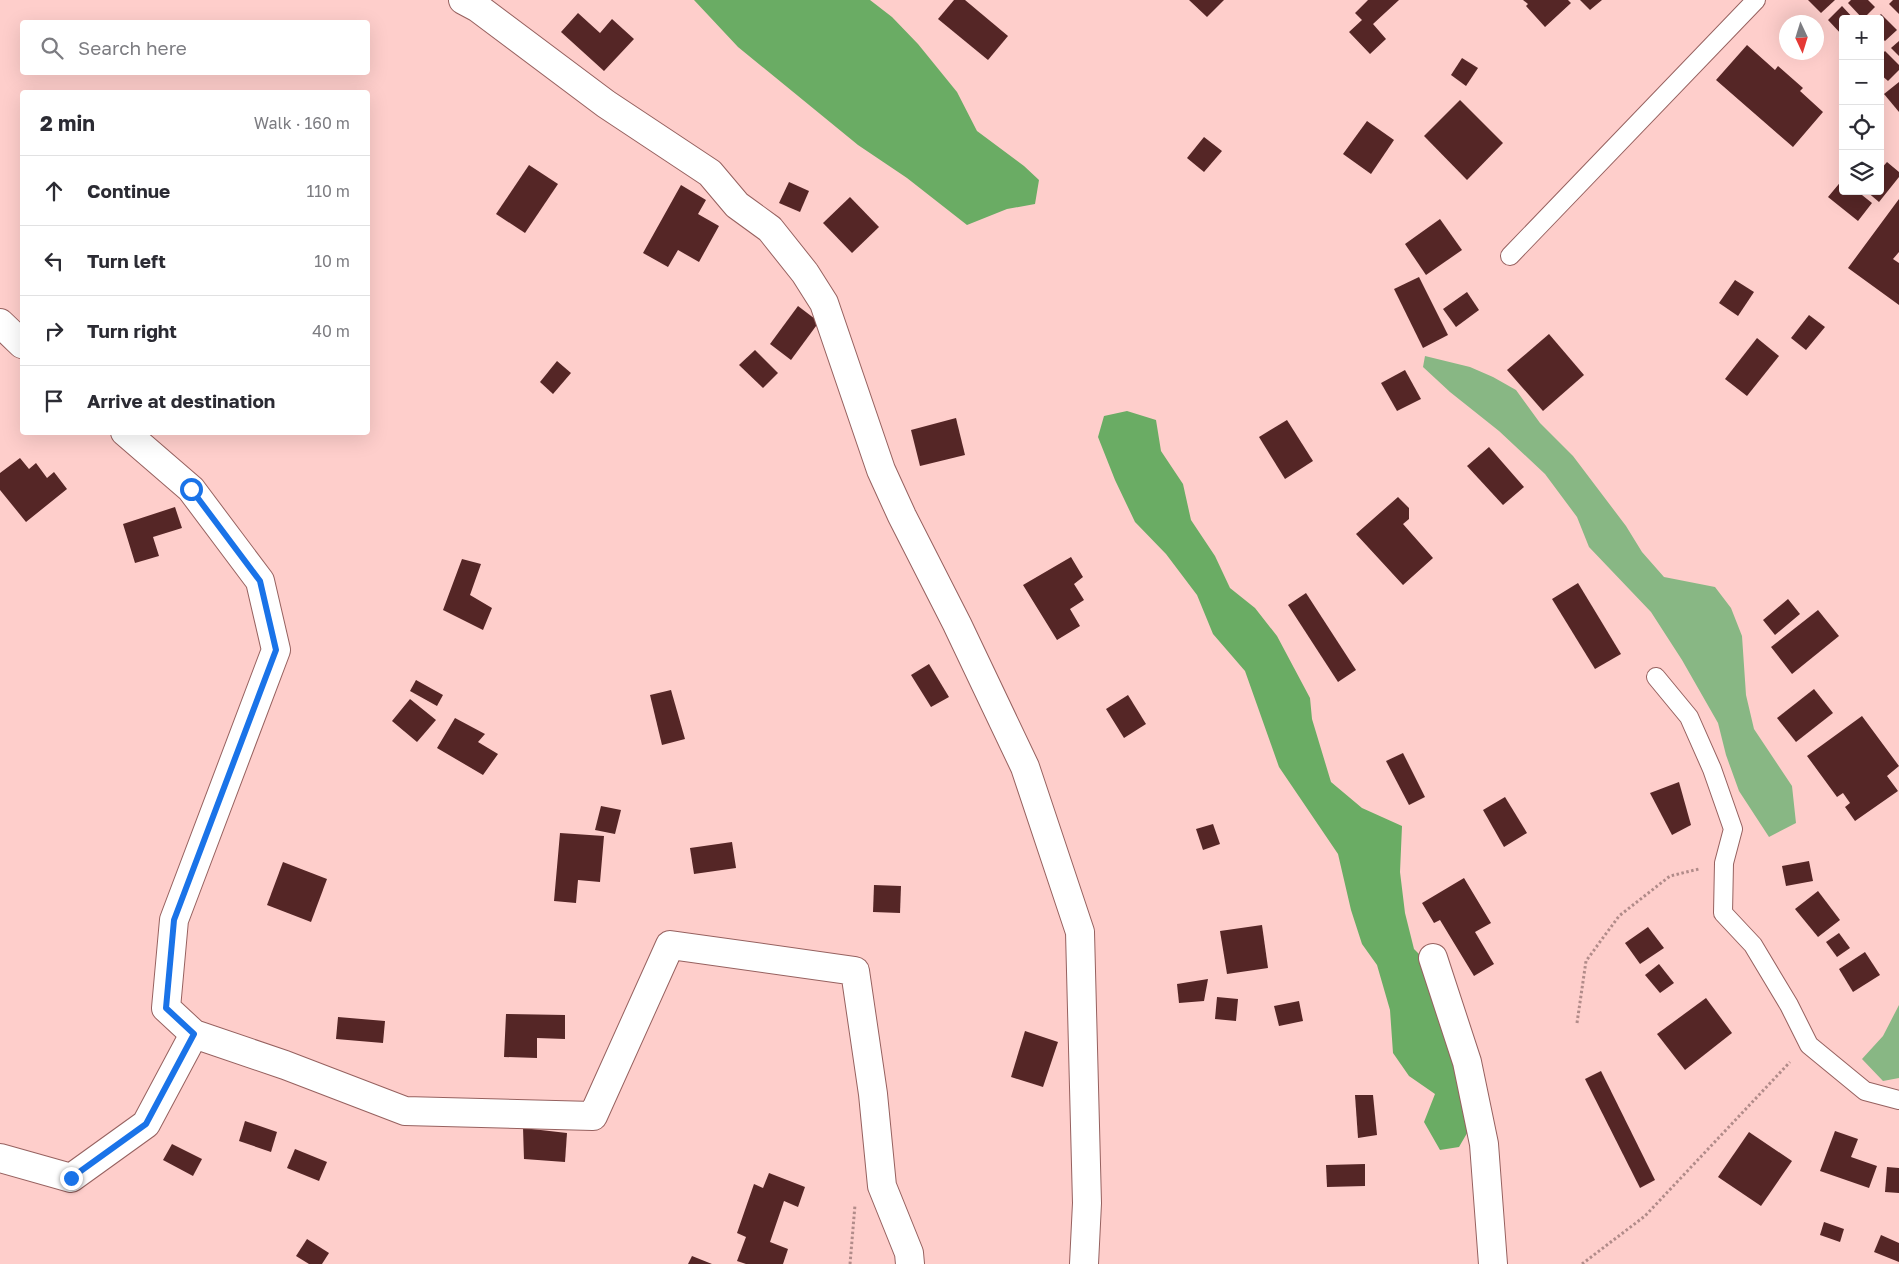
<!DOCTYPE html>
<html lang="en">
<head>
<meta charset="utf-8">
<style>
  :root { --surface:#fff; --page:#f7f7f7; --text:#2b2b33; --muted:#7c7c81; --line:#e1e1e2 }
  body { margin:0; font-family:"Golos Text",sans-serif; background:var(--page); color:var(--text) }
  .controls { position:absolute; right:15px; top:15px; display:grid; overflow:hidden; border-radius:5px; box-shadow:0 5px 20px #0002 }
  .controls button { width:45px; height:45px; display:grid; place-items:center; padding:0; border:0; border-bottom:1px solid var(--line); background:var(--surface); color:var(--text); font:25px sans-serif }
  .compass { position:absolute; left:1779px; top:15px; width:45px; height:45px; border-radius:50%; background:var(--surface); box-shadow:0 5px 20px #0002; rotate:176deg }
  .stop { position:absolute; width:15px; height:15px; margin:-11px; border:4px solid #1a73e8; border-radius:50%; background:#fff }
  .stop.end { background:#1a73e8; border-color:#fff; box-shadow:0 1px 5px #0008 }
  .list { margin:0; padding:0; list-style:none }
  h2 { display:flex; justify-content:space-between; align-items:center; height:65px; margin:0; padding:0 20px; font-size:21px }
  h2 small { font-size:16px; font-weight:400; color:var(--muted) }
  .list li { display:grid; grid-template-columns:32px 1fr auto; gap:15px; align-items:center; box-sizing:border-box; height:70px; padding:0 20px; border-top:1px solid var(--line) }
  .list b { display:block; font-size:19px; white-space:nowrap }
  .list em { font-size:16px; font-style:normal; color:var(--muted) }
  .icon { flex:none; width:28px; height:28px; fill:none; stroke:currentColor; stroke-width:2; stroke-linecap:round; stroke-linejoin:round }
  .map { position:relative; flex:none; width:1899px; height:1264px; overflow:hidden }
  .search { position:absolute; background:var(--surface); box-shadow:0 5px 20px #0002; left:20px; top:20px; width:350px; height:55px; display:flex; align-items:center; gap:12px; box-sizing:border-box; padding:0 18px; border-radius:5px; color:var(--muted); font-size:19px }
  .panel { position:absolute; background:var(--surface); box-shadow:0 5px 20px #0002; left:20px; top:90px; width:350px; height:345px; border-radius:5px }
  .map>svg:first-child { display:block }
  .green { fill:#88b784 }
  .forest { fill:#6aac64 }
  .building { fill:#552626 }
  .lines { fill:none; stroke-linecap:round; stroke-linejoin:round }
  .service-casing { stroke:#96615f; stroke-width:20 }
  .minor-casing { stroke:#96615f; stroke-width:30 }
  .path { stroke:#b18b89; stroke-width:3; stroke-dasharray:2.5 2.5; stroke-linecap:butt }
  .service { stroke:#fff; stroke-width:18 }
  .minor { stroke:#fff; stroke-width:28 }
  .route { stroke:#1a73e8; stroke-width:6 }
</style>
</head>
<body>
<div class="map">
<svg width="1899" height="1264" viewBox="0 0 1899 1264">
  <rect width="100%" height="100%" fill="#fececb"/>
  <g class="green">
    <polygon points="1425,356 1470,367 1493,377 1516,390 1540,423 1573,456 1626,526 1642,552 1664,577 1715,587 1731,608 1742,636 1746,695 1754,729 1792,786 1796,823 1769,837 1739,791 1726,755 1718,723 1682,660 1651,612 1589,547 1577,517 1545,474 1499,431 1450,392 1423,367"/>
    <polygon points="1899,1005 1899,1078 1883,1081 1862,1059 1883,1036"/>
  </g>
  <g class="forest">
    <polygon points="694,0 870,0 892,17 918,44 957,92 977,131 1024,166 1039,180 1035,204 1007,209 967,225 907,178 858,145 738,47"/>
    <polygon points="1127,411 1156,420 1161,451 1183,484 1191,520 1215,556 1230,588 1255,608 1277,636 1310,698 1312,719 1331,782 1362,808 1402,826 1400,872 1405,913 1414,949 1438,973 1477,1116 1459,1147 1440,1150 1424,1122 1435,1094 1409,1076 1393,1053 1390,1010 1377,965 1362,944 1351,910 1338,854 1279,767 1245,671 1213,634 1197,595 1166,554 1135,522 1115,480 1098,437 1104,416"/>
  </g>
  <g class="building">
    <polygon points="954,0 965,0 1008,36 988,60 938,19"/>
    <polygon points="1189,0 1224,0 1207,17"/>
    <polygon points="1368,0 1399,0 1373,24 1386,39 1370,54 1349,32 1362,20 1355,13"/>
    <polygon points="1523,0 1568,0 1571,3 1545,27 1526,6 1528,4"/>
    <polygon points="1580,0 1602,0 1590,10"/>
    <polygon points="1808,0 1835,0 1821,13"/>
    <polygon points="1851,0 1868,0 1875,7 1863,19 1848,3"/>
    <polygon points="1893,0 1899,0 1899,14 1889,4"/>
    <polygon points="1842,6 1854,19 1843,19 1843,36 1828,20"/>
    <polygon points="578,13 600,33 612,19 634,39 604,71 561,32"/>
    <polygon points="1881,14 1897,30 1885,41 1880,37 1880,19 1876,19"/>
    <polygon points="1899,41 1899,56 1891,48"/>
    <polygon points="1747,45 1775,70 1778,66 1803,88 1800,91 1823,112 1793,147 1716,80"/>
    <polygon points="1885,51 1899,65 1899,70 1888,81 1880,74 1880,56"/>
    <polygon points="1462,58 1478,68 1466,86 1451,75"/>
    <polygon points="1899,82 1899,112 1884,94"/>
    <polygon points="1460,100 1503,143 1467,180 1424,136"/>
    <polygon points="1367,121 1394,140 1371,174 1343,154"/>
    <polygon points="1204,137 1222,151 1204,172 1187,158"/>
    <polygon points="1887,162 1899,172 1899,177 1879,202 1866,191 1880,191 1880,170"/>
    <polygon points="529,165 558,184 525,233 496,214"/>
    <polygon points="1843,179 1843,191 1857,191 1872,203 1858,221 1828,197"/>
    <polygon points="789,182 809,191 800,212 779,203"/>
    <polygon points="681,185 706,200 698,214 719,226 699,262 678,250 668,267 643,253"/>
    <polygon points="850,197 879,227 852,253 823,223"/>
    <polygon points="1899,199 1899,252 1893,259 1899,263 1899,305 1848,268"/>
    <polygon points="1440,219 1462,250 1426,275 1405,244"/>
    <polygon points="1419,277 1448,335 1423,348 1394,289"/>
    <polygon points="1735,280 1754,292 1738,316 1719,303"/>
    <polygon points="1467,292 1479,310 1456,327 1443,309"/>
    <polygon points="798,306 819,322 791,360 770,344"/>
    <polygon points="1809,315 1825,327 1806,350 1791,338"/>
    <polygon points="1549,334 1584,375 1543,411 1507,370"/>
    <polygon points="1757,338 1779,356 1747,396 1725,379"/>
    <polygon points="755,350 778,373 763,388 739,365"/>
    <polygon points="557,361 571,373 553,394 540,382"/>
    <polygon points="1405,370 1421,399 1397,411 1381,383"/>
    <polygon points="956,418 965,455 920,466 911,430"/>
    <polygon points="1287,420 1313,461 1285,479 1259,437"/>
    <polygon points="1489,447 1524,487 1503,505 1467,466"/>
    <polygon points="20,458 29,469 36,463 47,478 54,472 67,489 26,522 0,490 0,473"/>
    <polygon points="1398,497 1409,508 1409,519 1403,524 1433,558 1403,585 1356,534"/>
    <polygon points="175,507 182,528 153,537 159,556 135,563 123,524"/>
    <polygon points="1071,557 1083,577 1074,584 1084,600 1070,609 1080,626 1057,640 1023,585"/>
    <polygon points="462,559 481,564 470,595 492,608 483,630 443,610"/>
    <polygon points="1578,583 1621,654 1595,669 1552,599"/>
    <polygon points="1306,593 1356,670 1338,682 1288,605"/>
    <polygon points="1788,599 1800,614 1775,635 1763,620"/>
    <polygon points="1818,610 1839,636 1792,674 1771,647"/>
    <polygon points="929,664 949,697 931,707 911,675"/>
    <polygon points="416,680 443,695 437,706 410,691"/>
    <polygon points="1814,689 1833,713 1796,742 1777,718"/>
    <polygon points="671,690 685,739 662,745 650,695"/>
    <polygon points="1128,695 1146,724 1124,738 1106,709"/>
    <polygon points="410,699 436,720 417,742 392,721"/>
    <polygon points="1862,716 1899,766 1887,776 1898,791 1855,821 1845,807 1850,803 1843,793 1837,797 1807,756"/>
    <polygon points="455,718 485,734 478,742 498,754 483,775 437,748"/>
    <polygon points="1403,753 1425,797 1409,805 1386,761"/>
    <polygon points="1679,782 1691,825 1672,835 1650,793"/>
    <polygon points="1505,797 1527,833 1504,847 1483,810"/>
    <polygon points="601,806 621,810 615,834 595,830"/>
    <polygon points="1213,824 1220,844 1203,850 1196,829"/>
    <polygon points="560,833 604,836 600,882 578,880 576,903 554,901"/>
    <polygon points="732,842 736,868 694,874 690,848"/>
    <polygon points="1809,861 1813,881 1786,886 1782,866"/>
    <polygon points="283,862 327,879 311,922 267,905"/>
    <polygon points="1464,878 1491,923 1475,932 1494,964 1474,976 1440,920 1434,923 1422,903"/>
    <polygon points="874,885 901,886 900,913 873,912"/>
    <polygon points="1818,891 1840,920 1818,937 1795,909"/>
    <polygon points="1262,925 1268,968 1227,974 1220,931"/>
    <polygon points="1648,927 1664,948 1640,964 1625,943"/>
    <polygon points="1839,933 1850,948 1837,957 1826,942"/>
    <polygon points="1865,952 1880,975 1853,992 1839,969"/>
    <polygon points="1659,964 1674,983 1660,993 1645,975"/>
    <polygon points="1208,979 1204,1001 1179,1003 1177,984"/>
    <polygon points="1217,997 1238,999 1236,1021 1215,1019"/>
    <polygon points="1706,998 1732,1033 1685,1070 1657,1034"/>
    <polygon points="1299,1001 1303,1021 1279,1026 1274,1006"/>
    <polygon points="506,1014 565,1015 565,1039 537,1038 537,1058 504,1057"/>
    <polygon points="338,1017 385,1021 383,1043 336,1039"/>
    <polygon points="1025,1031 1058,1042 1043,1087 1011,1077"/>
    <polygon points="1601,1071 1655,1180 1640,1188 1585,1079"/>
    <polygon points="1355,1095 1373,1095 1377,1135 1358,1138"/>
    <polygon points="245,1121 277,1132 271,1152 239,1141"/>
    <polygon points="523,1128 567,1133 565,1162 524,1159"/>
    <polygon points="1835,1131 1858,1139 1851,1157 1877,1166 1869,1188 1820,1171"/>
    <polygon points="1749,1132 1792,1161 1761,1206 1718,1177"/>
    <polygon points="172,1144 202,1159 193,1176 163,1160"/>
    <polygon points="295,1149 327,1162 319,1181 287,1168"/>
    <polygon points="1365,1164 1365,1186 1327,1187 1326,1165"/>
    <polygon points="1887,1167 1899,1168 1899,1193 1885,1192"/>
    <polygon points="769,1173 805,1187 798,1207 784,1201 770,1242 788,1249 783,1264 746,1264 737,1261 746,1237 737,1233 754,1184 763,1188"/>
    <polygon points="1824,1222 1844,1229 1840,1242 1820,1235"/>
    <polygon points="1881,1235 1899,1243 1899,1262 1874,1252"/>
    <polygon points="307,1239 329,1253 322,1264 309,1264 296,1256"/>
    <polygon points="692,1256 712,1264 688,1264"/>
  </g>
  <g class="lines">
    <g class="service-casing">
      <g id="service">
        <polyline points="1510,256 1756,0"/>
        <polyline points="1656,677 1689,717 1712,769 1733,829 1724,863 1723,913 1753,945 1789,1005 1809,1045 1865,1091 1899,1100"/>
      </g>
    </g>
    <g class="minor-casing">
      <g id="minor">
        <polyline points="463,0 478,8 606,104 710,173 737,205 770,229 805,273 824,303 881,470 902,516 957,624 1025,767 1080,932 1087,1203 1084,1264"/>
        <polyline points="0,323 22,344"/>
        <polyline points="125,432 191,489 260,581 276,650 174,920 166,1008 194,1034 285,1065 405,1111 593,1116 670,945 855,971 873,1094 882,1186 909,1253 910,1264"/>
        <polyline points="1433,958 1467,1062 1484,1144 1493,1264"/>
        <polyline points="0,1158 71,1178 146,1124 194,1034"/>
      </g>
    </g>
    <g class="path">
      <polyline points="1577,1023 1586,961 1619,916 1670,876 1699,869"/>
      <polyline points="850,1264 855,1205"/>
      <polyline points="1582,1264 1645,1216 1790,1062"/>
    </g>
    <use href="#service" class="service"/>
    <use href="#minor" class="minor"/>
  </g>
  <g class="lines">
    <polyline class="route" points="71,1178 146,1124 194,1034 166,1008 174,920 276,650 260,581 191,489"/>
  </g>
</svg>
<div class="controls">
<button>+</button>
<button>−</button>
<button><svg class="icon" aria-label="locate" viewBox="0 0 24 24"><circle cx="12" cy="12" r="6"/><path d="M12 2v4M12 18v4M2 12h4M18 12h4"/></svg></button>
<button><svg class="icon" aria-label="layers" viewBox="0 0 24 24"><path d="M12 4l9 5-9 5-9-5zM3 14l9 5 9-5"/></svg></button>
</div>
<svg class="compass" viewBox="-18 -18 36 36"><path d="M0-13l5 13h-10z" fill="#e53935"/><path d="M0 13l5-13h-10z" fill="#7c7c81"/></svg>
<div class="stop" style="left:191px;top:489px"></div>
<div class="stop end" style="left:71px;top:1178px"></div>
<div class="search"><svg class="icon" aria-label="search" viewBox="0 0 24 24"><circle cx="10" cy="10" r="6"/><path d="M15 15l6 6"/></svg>Search here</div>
<section class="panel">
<h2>2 min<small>Walk · 160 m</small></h2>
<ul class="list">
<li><svg class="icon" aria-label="ahead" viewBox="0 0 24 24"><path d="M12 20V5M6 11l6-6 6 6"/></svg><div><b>Continue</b></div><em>110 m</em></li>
<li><svg class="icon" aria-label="left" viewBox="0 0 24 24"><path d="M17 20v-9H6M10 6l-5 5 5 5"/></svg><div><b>Turn left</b></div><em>10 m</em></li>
<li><svg class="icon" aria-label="right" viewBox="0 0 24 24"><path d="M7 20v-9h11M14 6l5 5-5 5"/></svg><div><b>Turn right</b></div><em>40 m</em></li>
<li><svg class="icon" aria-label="arrive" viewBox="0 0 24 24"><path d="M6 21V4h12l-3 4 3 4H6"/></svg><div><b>Arrive at destination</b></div></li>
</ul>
</section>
</div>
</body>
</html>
